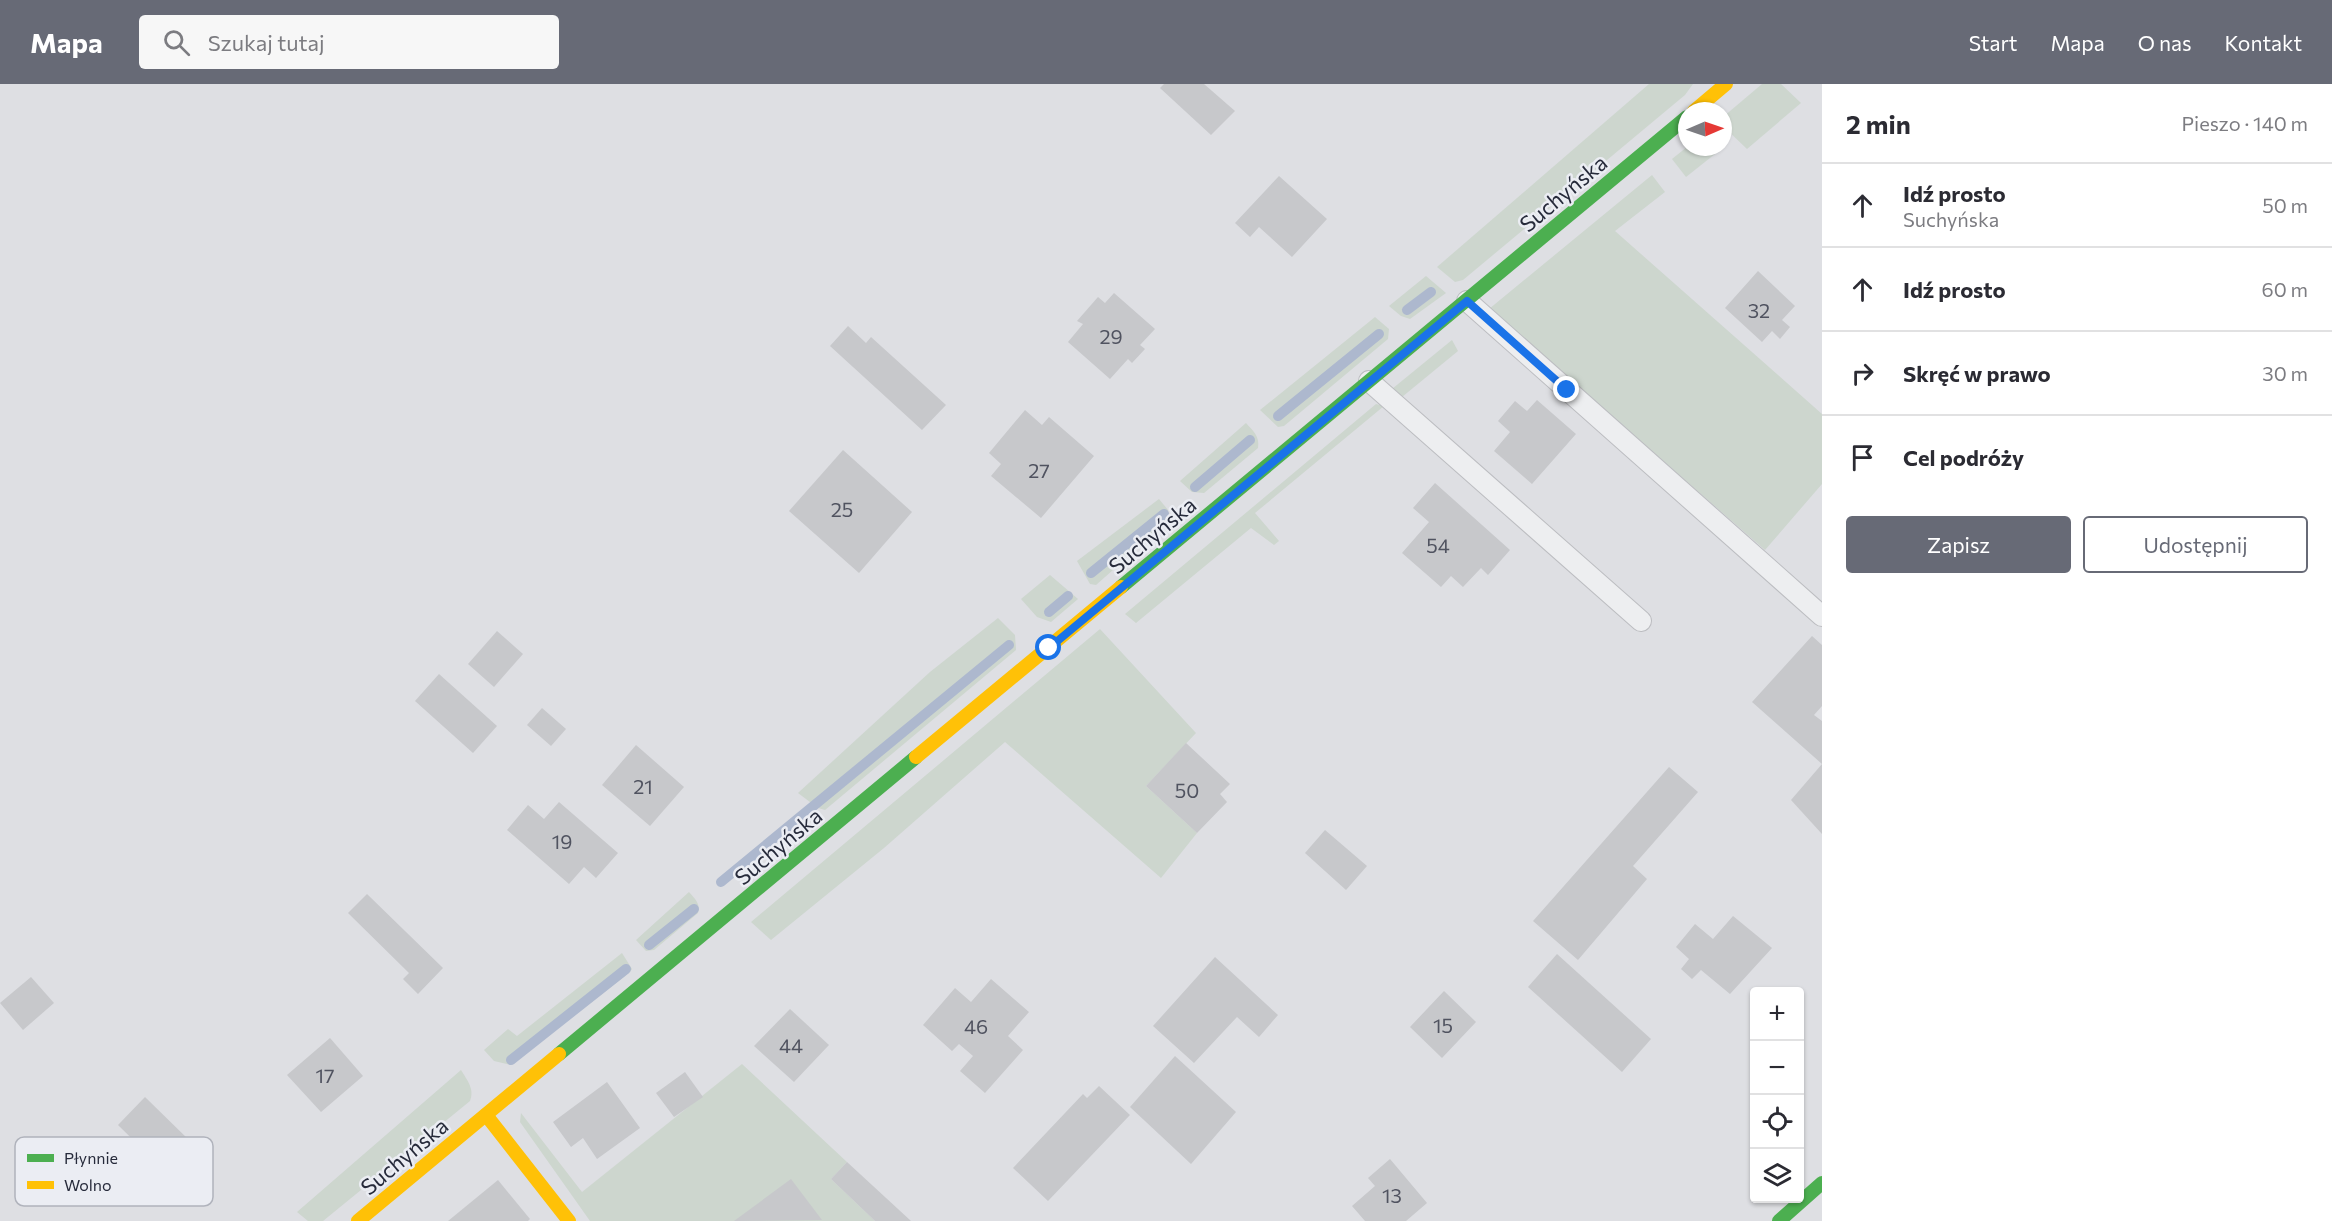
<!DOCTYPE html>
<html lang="pl">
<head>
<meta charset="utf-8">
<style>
  :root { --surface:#fff; --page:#f7f7f7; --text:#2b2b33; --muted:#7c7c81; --line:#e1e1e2; --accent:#676a76 }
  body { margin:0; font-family:Commissioner,sans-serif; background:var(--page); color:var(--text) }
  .controls { position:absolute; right:18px; bottom:18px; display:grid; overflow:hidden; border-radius:6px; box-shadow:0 2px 4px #0004 }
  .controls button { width:54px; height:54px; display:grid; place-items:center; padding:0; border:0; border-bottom:2px solid var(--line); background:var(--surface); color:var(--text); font:30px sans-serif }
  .compass { position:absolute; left:1678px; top:18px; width:54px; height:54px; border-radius:50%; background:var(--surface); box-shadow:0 2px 4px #0004; rotate:88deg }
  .stop { position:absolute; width:18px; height:18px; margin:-14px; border:4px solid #1a73e8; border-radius:50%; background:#fff }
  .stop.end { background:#1a73e8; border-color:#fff; box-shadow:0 2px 6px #0008 }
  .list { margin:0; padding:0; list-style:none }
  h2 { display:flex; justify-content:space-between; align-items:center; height:78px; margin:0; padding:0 24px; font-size:26px }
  h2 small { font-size:20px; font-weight:400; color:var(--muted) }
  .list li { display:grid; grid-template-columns:39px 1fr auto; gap:18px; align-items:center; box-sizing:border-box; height:84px; padding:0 24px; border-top:2px solid var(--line) }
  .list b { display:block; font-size:22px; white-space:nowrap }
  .list p { margin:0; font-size:20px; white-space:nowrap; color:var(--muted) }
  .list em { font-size:20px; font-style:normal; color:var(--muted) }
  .actions { display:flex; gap:12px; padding:18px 24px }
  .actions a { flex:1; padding:14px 0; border:2px solid var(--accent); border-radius:6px; text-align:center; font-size:21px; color:var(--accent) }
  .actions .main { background:var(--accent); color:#fff }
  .icon { flex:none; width:33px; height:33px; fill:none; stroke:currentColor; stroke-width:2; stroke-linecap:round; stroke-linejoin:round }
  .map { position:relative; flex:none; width:1822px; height:1137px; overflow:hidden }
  header { display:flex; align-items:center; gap:36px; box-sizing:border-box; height:84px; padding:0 30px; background:var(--accent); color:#fff }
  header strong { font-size:28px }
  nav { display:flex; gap:33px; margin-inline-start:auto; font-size:21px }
  .search { width:420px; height:54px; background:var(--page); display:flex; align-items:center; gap:15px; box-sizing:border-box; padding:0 21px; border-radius:6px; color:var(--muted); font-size:22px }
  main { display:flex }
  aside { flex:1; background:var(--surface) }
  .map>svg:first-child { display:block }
  .green { fill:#cdd6ce }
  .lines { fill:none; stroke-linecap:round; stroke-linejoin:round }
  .stream { stroke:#adb8ce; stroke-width:10 }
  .building { fill:#c7c8cb }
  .lane-casing { stroke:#bcbdc1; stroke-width:22 }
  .lane { stroke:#edeef0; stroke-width:20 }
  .fast { stroke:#4caf50; stroke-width:14 }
  .slow { stroke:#ffc107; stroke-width:14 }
  .route { stroke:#1a73e8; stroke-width:8 }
  .labels { text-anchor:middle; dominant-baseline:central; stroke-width:5; stroke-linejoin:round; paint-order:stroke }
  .number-label { font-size:20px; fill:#505360 }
  .street-label { font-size:22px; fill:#272b3b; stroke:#ebedf3 }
  .key { fill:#ebedf3; stroke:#b0b3bc; stroke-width:1.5 }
  .key-label { font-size:16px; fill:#272b3b }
</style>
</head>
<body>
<header>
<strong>Mapa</strong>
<div class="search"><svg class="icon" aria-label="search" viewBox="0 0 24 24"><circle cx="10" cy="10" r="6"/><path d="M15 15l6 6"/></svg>Szukaj tutaj</div>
<nav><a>Start</a><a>Mapa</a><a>O nas</a><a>Kontakt</a></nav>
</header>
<main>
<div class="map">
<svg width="1822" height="1137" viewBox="0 0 1822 1137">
  <rect width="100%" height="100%" fill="#dedfe3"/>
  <g class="green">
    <polygon points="1649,0 1693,0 1685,11 1463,196 1455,198 1437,183"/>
    <polygon points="1762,0 1781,0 1801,19 1747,65 1723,42 1723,33"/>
    <polygon points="1687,63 1707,63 1715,70 1686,93 1672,75"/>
    <polygon points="1652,91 1665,108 1615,147 1822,330 1822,400 1765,466 1489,225"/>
    <polygon points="1426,192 1446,209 1410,235 1401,232 1389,222"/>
    <polygon points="1375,233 1389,245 1388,255 1284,342 1278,343 1260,326"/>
    <polygon points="1452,256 1458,267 1402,313 1392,305"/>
    <polygon points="1376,320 1384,322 1255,429 1279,457 1274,461 1251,444 1136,539 1125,530"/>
    <path d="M1246,339C1253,347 1260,352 1258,364L1204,409L1192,408L1180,397Z"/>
    <polygon points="1159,415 1168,426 1169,433 1166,439 1096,501 1090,500 1077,477"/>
    <polygon points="1050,491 1078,515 1051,538 1037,533 1021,515"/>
    <polygon points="998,534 1015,551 1016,566 825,726 818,724 798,709 930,588"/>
    <polygon points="1100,545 1196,649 1146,702 1197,749 1161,794 1005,658 884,764 771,856 751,838"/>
    <path d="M689,808C695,815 701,820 698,829L654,866L646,867L636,856Z"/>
    <polygon points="622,869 632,885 630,888 511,981 494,977 484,966 508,945 517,952"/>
    <polygon points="742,980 847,1078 831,1095 875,1137 590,1137 520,1038 521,1029 582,1108"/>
    <path d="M461,986C467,996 475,1005 470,1017L323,1137H308L297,1128Z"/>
  </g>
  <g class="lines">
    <g class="stream">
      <polyline points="1407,226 1431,208"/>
      <polyline points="1278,332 1379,250"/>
      <polyline points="1195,403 1250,356"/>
      <polyline points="1091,489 1164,430"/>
      <polyline points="1049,528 1068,512"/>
      <polyline points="721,798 1009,561"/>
      <polyline points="649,861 694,825"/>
      <polyline points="511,976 626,885"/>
    </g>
  </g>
  <g class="building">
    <polygon points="1164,0 1204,0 1235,27 1211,51 1160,4"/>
    <polygon points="1279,92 1327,135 1292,173 1259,143 1250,153 1235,139"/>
    <polygon points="1758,187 1795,222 1782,236 1790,243 1780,255 1772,247 1762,258 1725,224"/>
    <polygon points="1114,209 1155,245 1140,261 1145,265 1132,279 1128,275 1110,295 1068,258 1083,240 1077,237 1098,213 1105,219"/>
    <polygon points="848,242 866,259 871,253 946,321 922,346 830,262"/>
    <polygon points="1537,316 1576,350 1532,400 1494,367 1510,348 1498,337 1515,317 1527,327"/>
    <polygon points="1025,326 1042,341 1049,333 1094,372 1041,434 991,392 1001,380 989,369"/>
    <polygon points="843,366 912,428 859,489 789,427"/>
    <polygon points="1435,399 1510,466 1488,491 1481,484 1463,503 1451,492 1441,503 1402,469 1429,438 1413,424"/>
    <polygon points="497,547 523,570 494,603 468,580"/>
    <polygon points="1812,552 1822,561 1822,622 1814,631 1822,637 1822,680 1752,618"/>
    <polygon points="439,590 497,642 473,669 415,617"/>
    <polygon points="542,624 566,645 551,662 527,641"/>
    <polygon points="1186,659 1230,700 1220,710 1227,718 1197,749 1146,702"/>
    <polygon points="636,661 684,703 650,742 602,701"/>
    <polygon points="1822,680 1822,750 1791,716"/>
    <polygon points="1669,683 1698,708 1633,782 1647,795 1578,876 1533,837"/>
    <polygon points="559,718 618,769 596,794 584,783 569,800 507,746 528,721 544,735"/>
    <polygon points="1325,746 1367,782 1346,806 1305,769"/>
    <polygon points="367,810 443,884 418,910 403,895 409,889 348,829"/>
    <polygon points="1733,832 1772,864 1730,910 1701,886 1692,895 1681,885 1689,875 1676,863 1695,840 1713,855"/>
    <polygon points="1557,870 1651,955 1622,988 1528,903"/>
    <polygon points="1215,873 1278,931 1259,953 1237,933 1194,979 1153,942"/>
    <polygon points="31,893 54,919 23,946 0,919"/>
    <polygon points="991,895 1029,928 1008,952 1023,966 985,1009 960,987 973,972 959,960 952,967 923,941 955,904 971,918"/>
    <polygon points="1444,907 1476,938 1442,974 1410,943"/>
    <polygon points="790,925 829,961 794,998 754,962"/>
    <polygon points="330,954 363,992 321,1028 287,991"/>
    <polygon points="1175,972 1236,1028 1191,1080 1130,1023"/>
    <polygon points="685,988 703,1013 674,1033 656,1009"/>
    <polygon points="607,998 640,1044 597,1075 583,1054 571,1063 553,1038"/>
    <polygon points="1099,1002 1130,1031 1048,1117 1013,1084 1083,1010 1087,1014"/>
    <polygon points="145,1013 192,1059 165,1087 118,1041"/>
    <polygon points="1390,1075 1427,1119 1406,1137 1365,1137 1352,1122 1375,1102 1368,1094"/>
    <polygon points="847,1078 911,1137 875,1137 831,1095"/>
    <polygon points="791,1095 822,1136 734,1137"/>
    <polygon points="498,1096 530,1135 528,1137 448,1137"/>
  </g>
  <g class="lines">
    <g class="lane-casing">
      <g id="lane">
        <polyline points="1467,217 1822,532"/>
        <polyline points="1369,297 1641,537"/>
      </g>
    </g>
    <use href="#lane" class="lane"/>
    <g class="fast">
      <polyline points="1121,503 1687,33"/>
      <polyline points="559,970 916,673"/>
      <polyline points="1779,1137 1822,1099"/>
    </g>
    <g class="slow">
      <polyline points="1694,27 1726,0"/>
      <polyline points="916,673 1121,503"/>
      <polyline points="486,1031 569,1137"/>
      <polyline points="358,1137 559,970"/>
    </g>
  </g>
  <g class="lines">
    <polyline class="route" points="1049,564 1467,217 1567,306"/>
  </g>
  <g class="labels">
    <g class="number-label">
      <text x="1759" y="226">32</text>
      <text x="1111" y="252">29</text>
      <text x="1039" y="386">27</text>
      <text x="842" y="425">25</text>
      <text x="1438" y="461">54</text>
      <text x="643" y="702">21</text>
      <text x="1187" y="706">50</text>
      <text x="562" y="757">19</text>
      <text x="1443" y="941">15</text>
      <text x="976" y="942">46</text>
      <text x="791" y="961">44</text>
      <text x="325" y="991">17</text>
      <text x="1392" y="1111">13</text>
    </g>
    <g class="street-label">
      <text transform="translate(1563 109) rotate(-40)">Suchyńska</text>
      <text transform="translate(1152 451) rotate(-40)">Suchyńska</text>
      <text transform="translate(778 762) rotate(-40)">Suchyńska</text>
      <text transform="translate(404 1072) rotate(-40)">Suchyńska</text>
    </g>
  </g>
  <rect x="15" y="1053" width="198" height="69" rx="9" class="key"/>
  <rect x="27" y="1070" width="27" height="8" fill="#4caf50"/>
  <rect x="27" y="1097" width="27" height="8" fill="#ffc107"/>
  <g class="key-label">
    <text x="64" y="1080">Płynnie</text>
    <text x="64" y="1107">Wolno</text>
  </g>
</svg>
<div class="controls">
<button>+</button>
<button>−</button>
<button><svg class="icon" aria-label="locate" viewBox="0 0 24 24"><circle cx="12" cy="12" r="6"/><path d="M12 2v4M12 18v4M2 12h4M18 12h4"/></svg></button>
<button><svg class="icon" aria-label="layers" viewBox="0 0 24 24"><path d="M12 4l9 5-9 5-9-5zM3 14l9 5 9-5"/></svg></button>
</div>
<svg class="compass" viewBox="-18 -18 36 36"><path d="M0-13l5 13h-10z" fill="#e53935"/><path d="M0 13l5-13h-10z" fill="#7c7c81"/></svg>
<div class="stop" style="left:1049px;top:564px"></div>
<div class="stop end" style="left:1567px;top:306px"></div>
</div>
<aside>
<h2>2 min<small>Pieszo · 140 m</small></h2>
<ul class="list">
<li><svg class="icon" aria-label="ahead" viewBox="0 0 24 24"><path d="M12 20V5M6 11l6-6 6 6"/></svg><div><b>Idź prosto</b><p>Suchyńska</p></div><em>50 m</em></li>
<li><svg class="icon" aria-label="ahead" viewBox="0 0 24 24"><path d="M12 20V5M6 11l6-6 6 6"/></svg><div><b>Idź prosto</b></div><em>60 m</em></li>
<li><svg class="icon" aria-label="right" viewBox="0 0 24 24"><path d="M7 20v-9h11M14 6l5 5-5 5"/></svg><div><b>Skręć w prawo</b></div><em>30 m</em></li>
<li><svg class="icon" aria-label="arrive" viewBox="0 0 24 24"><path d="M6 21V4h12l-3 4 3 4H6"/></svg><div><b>Cel podróży</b></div></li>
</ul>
<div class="actions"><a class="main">Zapisz</a><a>Udostępnij</a></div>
</aside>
</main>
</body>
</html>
